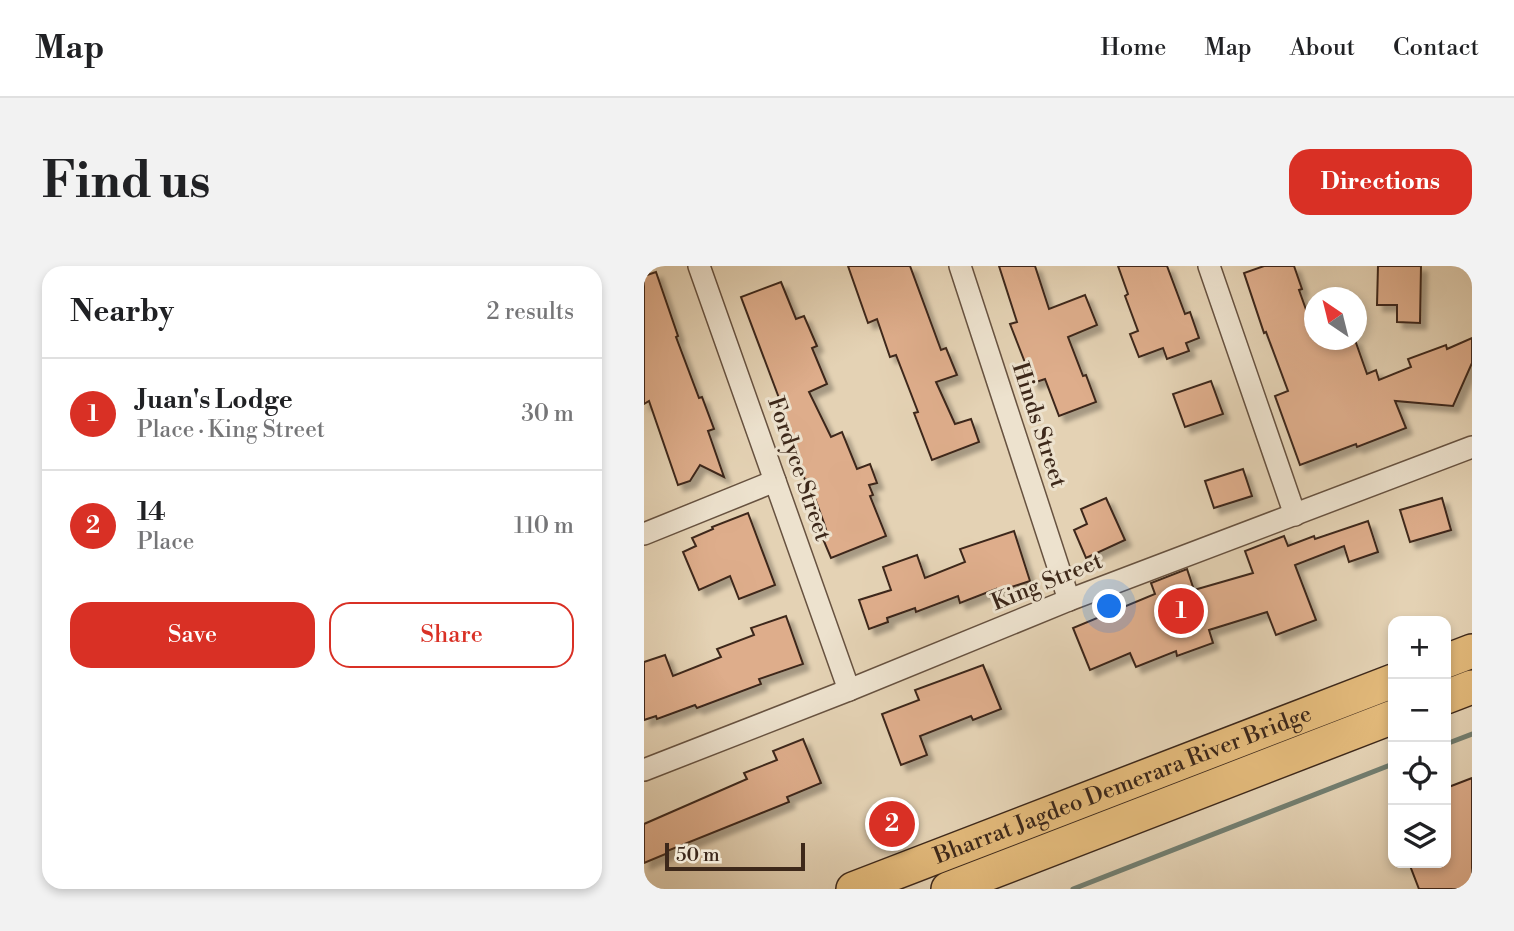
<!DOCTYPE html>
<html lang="en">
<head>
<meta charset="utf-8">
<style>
  :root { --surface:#fff; --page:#f2f2f2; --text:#202124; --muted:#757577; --line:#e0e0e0; --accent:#d93025 }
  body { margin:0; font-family:"Libre Bodoni",serif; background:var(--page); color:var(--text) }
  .controls { position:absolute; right:21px; bottom:21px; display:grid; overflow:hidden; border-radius:14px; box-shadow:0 4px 10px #0003 }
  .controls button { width:63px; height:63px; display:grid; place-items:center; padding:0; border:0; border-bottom:2px solid var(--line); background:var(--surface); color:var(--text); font:35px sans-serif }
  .compass { position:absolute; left:660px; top:21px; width:63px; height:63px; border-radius:50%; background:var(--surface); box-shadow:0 4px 10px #0003; rotate:325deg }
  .scale { position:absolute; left:21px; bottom:18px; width:140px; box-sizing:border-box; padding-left:7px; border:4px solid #3d281a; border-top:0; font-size:19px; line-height:24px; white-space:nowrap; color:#3d281a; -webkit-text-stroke:5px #ede2ce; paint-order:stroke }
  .you { position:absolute; left:466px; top:341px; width:24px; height:24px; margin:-18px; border:5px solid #fff; border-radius:50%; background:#1a73e8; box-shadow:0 0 0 10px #1a73e833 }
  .badge { display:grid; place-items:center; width:46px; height:46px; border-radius:50%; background:var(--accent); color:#fff; font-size:23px; font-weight:700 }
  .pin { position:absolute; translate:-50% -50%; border:4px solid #fff; box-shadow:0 2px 7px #0006 }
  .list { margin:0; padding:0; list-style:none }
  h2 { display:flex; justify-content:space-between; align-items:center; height:91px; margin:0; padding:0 28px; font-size:30px }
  h2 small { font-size:23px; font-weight:400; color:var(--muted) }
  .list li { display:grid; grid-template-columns:46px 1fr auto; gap:21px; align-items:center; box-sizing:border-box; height:112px; padding:0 28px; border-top:2px solid var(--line) }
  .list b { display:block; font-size:26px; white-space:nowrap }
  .list p { margin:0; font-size:23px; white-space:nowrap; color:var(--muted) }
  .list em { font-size:23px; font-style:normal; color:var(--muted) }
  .actions { display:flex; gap:14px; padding:21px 28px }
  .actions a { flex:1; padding:16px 0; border:2px solid var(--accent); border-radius:21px; text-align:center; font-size:24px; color:var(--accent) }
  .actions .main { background:var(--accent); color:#fff }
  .icon { flex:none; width:38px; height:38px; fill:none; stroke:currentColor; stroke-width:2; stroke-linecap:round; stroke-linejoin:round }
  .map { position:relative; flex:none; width:828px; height:623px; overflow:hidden; border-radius:21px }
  header { display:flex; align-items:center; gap:42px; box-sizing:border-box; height:98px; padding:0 35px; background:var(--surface); border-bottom:2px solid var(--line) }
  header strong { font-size:33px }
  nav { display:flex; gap:38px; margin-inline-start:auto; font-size:24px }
  .intro { display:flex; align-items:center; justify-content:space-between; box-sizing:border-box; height:168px; padding:0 42px }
  h1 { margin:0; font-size:49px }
  .button { padding:18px 32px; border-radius:21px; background:var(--accent); color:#fff; font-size:24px; font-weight:700 }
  main { display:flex; gap:42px; padding:0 42px }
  aside { flex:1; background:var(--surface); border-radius:21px; box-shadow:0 4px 10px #0003 }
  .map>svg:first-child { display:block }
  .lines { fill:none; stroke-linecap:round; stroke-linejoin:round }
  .stream { stroke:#727e70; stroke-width:5 }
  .building { fill:#dead8b; stroke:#3d281a; stroke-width:2; filter:url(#shadow) }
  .minor-casing { stroke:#675240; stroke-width:24 }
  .primary-casing { stroke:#3d281a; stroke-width:36 }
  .minor { stroke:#ede2ce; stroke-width:21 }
  .primary { stroke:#e2b97a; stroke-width:33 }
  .labels { text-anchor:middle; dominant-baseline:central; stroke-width:6; stroke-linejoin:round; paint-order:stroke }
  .street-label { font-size:23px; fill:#3d281a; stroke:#ede2ce }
</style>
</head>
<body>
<header>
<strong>Map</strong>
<nav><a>Home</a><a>Map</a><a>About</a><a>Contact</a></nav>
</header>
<div class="intro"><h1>Find us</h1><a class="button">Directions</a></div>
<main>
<aside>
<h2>Nearby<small>2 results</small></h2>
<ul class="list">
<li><span class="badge">1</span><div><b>Juan's Lodge</b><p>Place · King Street</p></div><em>30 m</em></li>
<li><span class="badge">2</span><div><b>14</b><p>Place</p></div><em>110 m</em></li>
</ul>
<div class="actions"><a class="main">Save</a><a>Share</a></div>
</aside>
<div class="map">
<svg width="828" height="623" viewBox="0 0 828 623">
  <defs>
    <filter id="shadow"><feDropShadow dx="6" dy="6" stdDeviation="2" flood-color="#0004"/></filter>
  </defs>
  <rect width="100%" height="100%" fill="#e4d2b4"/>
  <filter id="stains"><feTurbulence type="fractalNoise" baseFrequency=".00286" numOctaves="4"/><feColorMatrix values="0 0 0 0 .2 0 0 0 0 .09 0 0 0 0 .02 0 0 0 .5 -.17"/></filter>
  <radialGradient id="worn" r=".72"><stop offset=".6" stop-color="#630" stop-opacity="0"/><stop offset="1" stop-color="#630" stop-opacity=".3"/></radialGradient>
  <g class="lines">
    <g class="stream">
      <polyline points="802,478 828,468"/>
      <polyline points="429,623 749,498"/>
    </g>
  </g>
  <g class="building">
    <polygon points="204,0 266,0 297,84 302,82 313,109 292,116 311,158 327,153 335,176 288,194 270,147 274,146 252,89 246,91 233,53 224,57"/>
    <polygon points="355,0 391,0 405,43 441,29 453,59 424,71 439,110 442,109 452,136 415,150 401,113 389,117 366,58 373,56"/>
    <polygon points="474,0 523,0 541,48 546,46 555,72 542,77 545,85 523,93 519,82 495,91 486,68 494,65 481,30 484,28"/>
    <polygon points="620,0 650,0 658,23 655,24 670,66 670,74 676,74 678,78 691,74 711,74 723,108 732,104 735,114 767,101 764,93 802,79 803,83 828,72 828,97 809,140 751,135 762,162 713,181 712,178 656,199 631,130 644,125 622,66 620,67 600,7"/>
    <polygon points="734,0 777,0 776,57 753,56 753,39 733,39"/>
    <polygon points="12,6 34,70 32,71 55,132 58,131 70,163 64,165 80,211 56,199 46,215 34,219 5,135 0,138 0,10"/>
    <polygon points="137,16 152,53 160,50 173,80 168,82 183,118 165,126 187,171 198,166 213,203 226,198 233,217 225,219 229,229 226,230 242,270 187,292 179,273 184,270 180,257 164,213 161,214 152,185 135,151 141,148 97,31"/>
    <polygon points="567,115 579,148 541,161 529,128"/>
    <polygon points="599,203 608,230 570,242 561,215"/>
    <polygon points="462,232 481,274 442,292 430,264 443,258 437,243"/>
    <polygon points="798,232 807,264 766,276 756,244"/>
    <polygon points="104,247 131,319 95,333 86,310 55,324 39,286 52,280 48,272 69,263 68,261"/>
    <polygon points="724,255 734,286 705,296 700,280 651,299 672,354 632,369 623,346 565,364 569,377 533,390 532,385 492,401 486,387 446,404 429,362 511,328 507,317 543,303 550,324 609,307 601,285 640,270 644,280 670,270 671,273"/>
    <polygon points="370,265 386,315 352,326 352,323 316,337 314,330 272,346 271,342 243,352 244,356 225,363 215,334 247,324 239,301 273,289 281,312 321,296 316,283"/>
    <polygon points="142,350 159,398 115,413 117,418 53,442 51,439 13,453 12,450 0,454 0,396 21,389 29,410 77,391 73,383 110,369 107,362"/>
    <polygon points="339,399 357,443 329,454 327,450 276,470 283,489 257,499 238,448 275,434 271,424"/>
    <polygon points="159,473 177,517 143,531 145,536 23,585 24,587 0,597 0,558 103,513 100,507 133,494 129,485"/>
    <polygon points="828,512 828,623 775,623 765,597 802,597 802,522"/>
  </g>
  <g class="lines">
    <g class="minor-casing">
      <g id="minor">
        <polyline points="55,0 205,424"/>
        <polyline points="316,0 425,334"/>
        <polyline points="565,0 651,249"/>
        <polyline points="0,268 131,215"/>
        <polyline points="0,504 205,424 425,334 828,181"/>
      </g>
    </g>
    <g class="primary-casing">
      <g id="primary">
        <polyline points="802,395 828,385"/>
        <polyline points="802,431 828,421"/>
        <path id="s1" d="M209,623L749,415"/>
        <polyline points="304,623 749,451"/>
      </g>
    </g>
    <use href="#minor" class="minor"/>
    <use href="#primary" class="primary"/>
  </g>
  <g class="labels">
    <g class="street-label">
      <text transform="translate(395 159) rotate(72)">Hinds Street</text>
      <text transform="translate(155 203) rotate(71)">Fordyce Street</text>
      <text transform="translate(403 316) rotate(-22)">King Street</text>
      <text stroke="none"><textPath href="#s1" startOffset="289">Bharrat Jagdeo Demerara River Bridge</textPath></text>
    </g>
  </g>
  <rect width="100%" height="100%" filter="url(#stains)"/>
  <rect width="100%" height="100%" fill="url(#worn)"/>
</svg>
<div class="controls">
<button>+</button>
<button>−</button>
<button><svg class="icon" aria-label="locate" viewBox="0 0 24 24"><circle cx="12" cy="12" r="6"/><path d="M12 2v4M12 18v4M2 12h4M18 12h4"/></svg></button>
<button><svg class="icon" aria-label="layers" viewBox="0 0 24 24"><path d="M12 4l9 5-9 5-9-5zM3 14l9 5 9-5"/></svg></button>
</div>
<svg class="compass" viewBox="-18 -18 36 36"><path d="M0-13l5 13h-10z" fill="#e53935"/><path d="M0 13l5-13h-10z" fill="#757577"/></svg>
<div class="scale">50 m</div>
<div class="you"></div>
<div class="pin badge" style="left:537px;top:345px">1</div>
<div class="pin badge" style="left:248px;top:558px">2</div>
</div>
</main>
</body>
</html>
